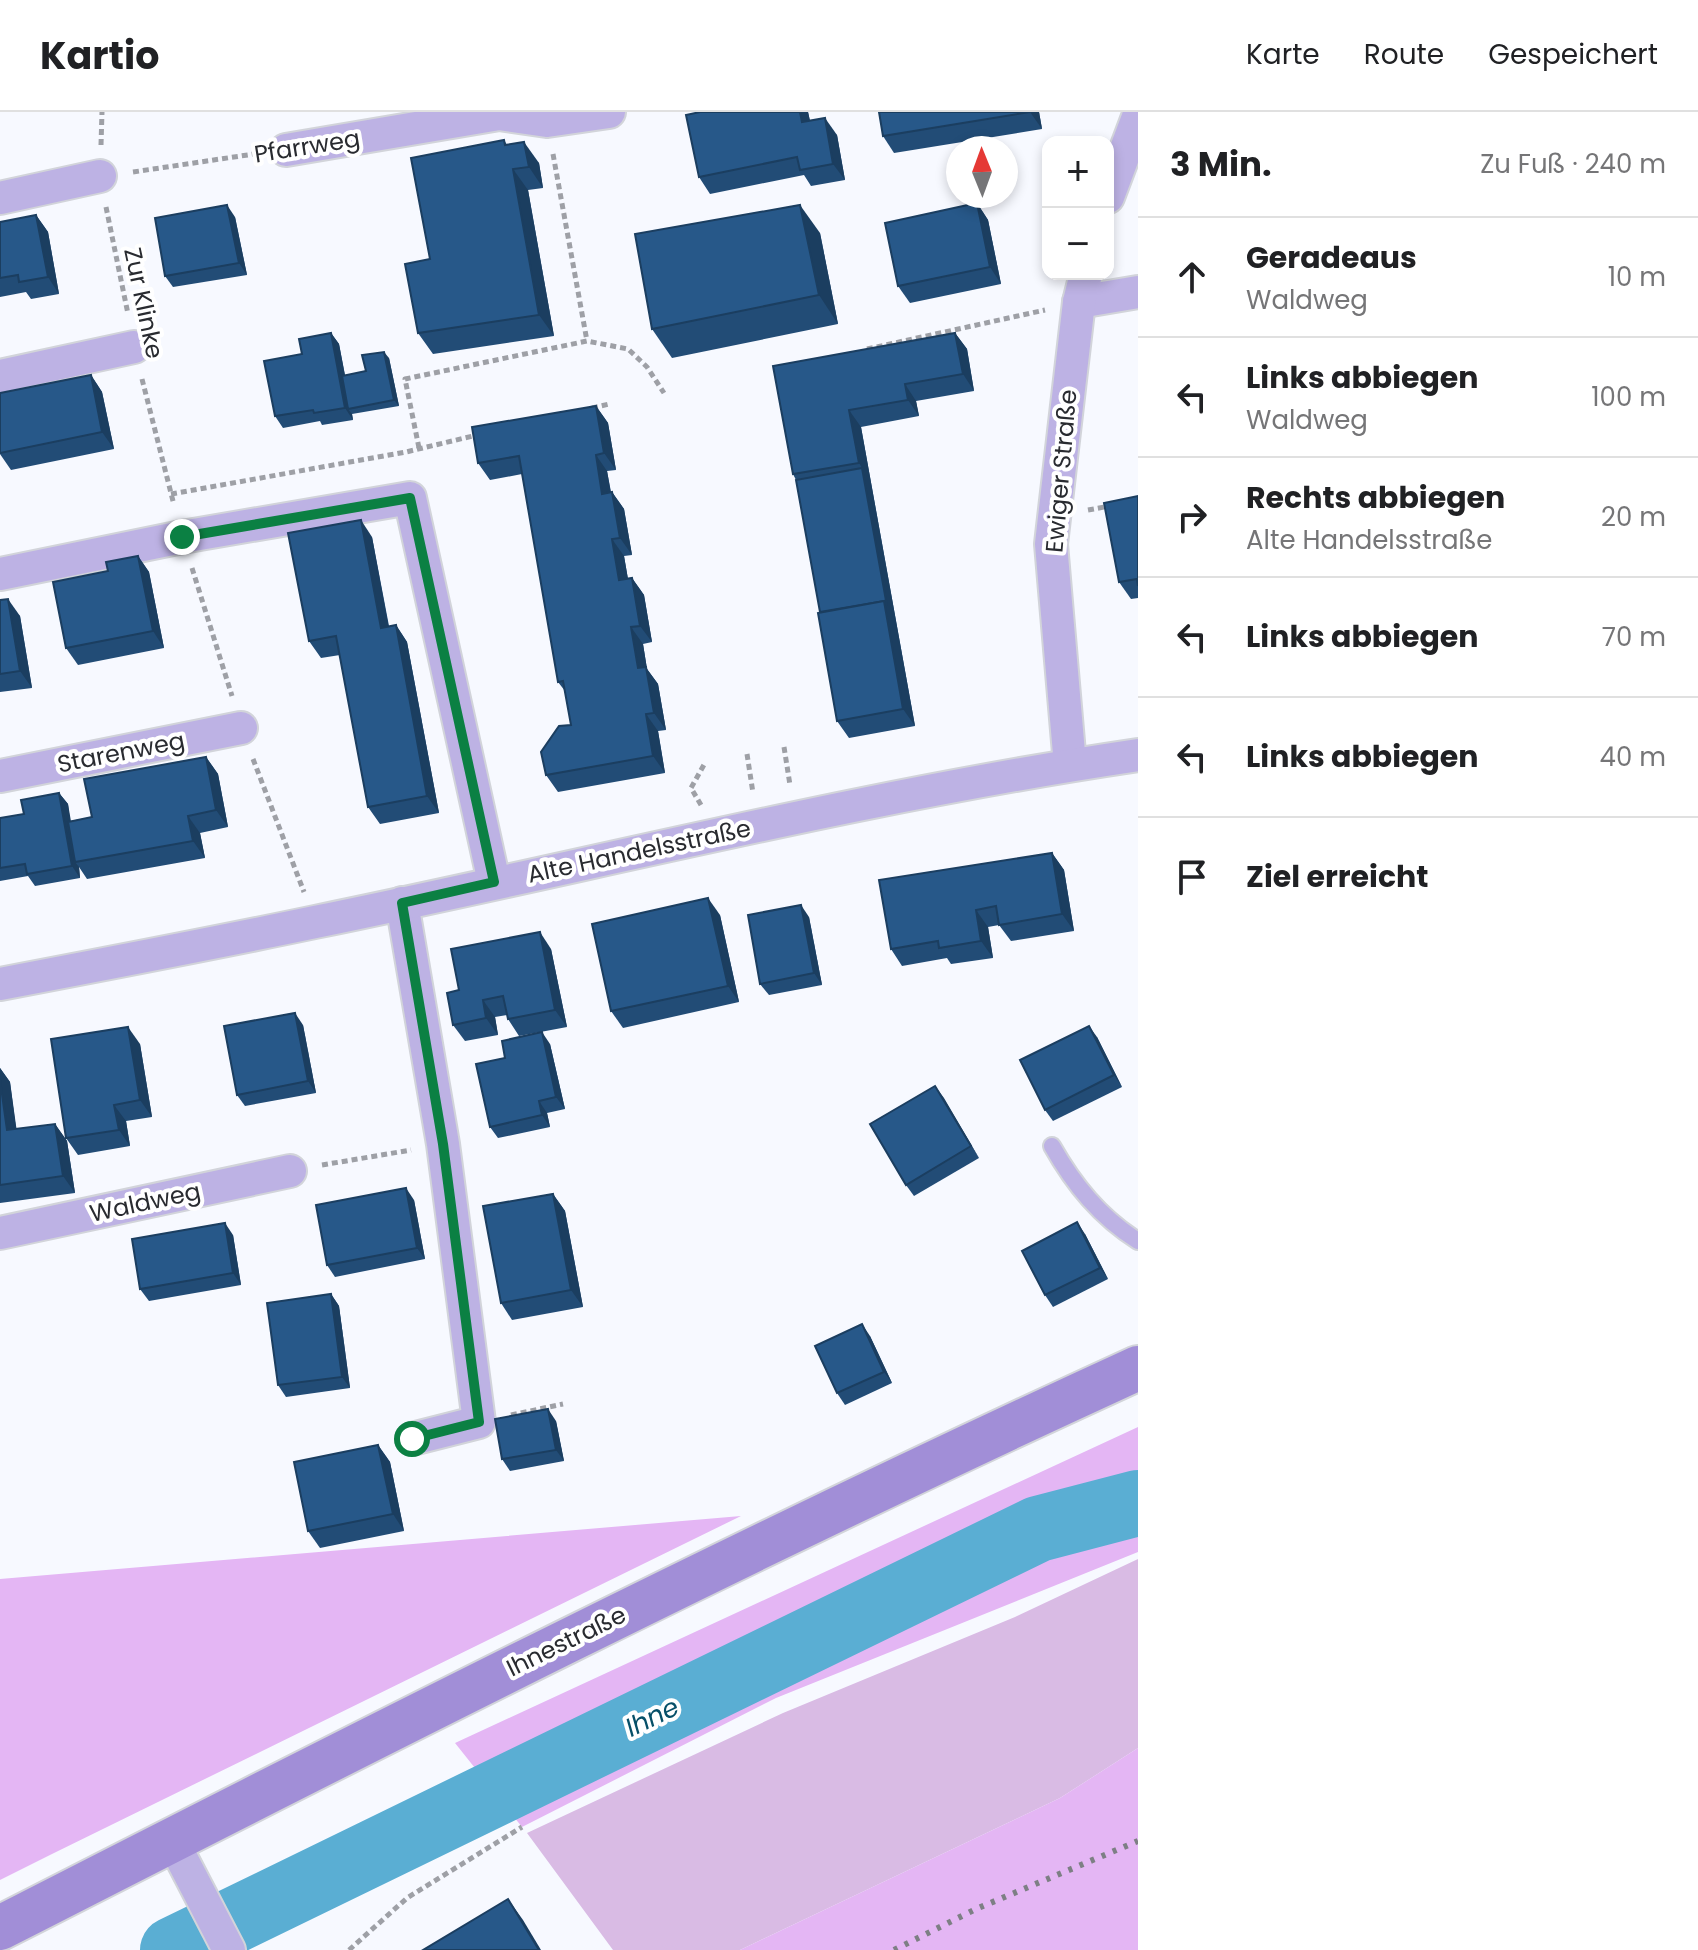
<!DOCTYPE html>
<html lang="de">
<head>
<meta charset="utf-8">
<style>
  :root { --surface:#fff; --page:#f6f6f6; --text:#202124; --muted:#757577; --line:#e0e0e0 }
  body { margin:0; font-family:Poppins,sans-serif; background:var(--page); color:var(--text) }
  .controls { position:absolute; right:24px; top:24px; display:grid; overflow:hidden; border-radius:16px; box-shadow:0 4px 12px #0003 }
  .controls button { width:72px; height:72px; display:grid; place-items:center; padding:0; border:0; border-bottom:2px solid var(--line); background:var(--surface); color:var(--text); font:40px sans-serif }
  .compass { position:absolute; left:946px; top:24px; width:72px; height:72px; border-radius:50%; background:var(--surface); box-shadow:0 4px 12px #0003; rotate:359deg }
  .stop { position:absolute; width:24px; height:24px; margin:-18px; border:6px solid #0b8043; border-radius:50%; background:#fff }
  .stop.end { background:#0b8043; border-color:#fff; box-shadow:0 2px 8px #0008 }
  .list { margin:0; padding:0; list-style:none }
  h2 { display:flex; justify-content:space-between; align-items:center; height:104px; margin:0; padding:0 32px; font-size:34px }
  h2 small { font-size:26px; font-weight:400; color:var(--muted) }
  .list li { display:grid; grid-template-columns:52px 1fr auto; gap:24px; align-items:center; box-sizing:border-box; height:120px; padding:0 32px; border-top:2px solid var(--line) }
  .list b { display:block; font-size:30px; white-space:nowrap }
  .list p { margin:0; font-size:26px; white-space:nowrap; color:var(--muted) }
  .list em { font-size:26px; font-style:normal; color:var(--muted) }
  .icon { flex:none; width:44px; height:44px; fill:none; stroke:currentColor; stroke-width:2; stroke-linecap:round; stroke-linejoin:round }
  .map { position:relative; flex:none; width:1138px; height:1838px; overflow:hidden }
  header { display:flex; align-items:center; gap:48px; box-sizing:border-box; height:112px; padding:0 40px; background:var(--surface); border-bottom:2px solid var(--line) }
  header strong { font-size:38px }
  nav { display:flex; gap:44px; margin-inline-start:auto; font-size:28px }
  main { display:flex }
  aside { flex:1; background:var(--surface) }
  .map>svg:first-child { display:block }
  .green { fill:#d9bbe4 }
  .forest { fill:#e4b6f4 }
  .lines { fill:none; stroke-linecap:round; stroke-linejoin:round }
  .river { stroke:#5aaed3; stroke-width:66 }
  .lane-casing { stroke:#d2d4da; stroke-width:20 }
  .street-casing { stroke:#d2d4da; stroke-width:36 }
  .secondary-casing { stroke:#d2d4da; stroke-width:48 }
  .path { stroke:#9ea0a6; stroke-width:5; stroke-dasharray:6 4; stroke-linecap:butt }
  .lane { stroke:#bdb2e4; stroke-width:16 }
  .street { stroke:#bdb2e4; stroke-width:32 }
  .secondary { stroke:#a18ed7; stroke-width:44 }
  .rail { stroke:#7d7f84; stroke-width:6; stroke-dasharray:4 8; stroke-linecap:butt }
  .wall { fill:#224c76 }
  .shaded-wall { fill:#1b3e60 }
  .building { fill:#275889; stroke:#1b3e60; stroke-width:2 }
  .route { stroke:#0b8043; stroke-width:10 }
  .labels { text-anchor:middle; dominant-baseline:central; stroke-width:8; stroke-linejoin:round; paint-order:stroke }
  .street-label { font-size:24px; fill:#292b30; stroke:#fff }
  .water-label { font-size:26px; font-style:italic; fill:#064f68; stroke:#fff }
</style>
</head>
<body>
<header>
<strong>Kartio</strong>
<nav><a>Karte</a><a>Route</a><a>Gespeichert</a></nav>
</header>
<main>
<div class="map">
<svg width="1138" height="1838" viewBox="0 0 1138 1838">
  <rect width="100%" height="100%" fill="#f7f9ff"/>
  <polygon class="green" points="1138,1447 1138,1636 1060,1686 740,1838 613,1838 527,1721 783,1601 1015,1505"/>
  <g class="forest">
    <polygon points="1138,1315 1138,1440 776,1586 522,1715 455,1631"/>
    <polygon points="741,1404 52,1742 0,1768 0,1467"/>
    <polygon points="1138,1636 1138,1838 740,1838 1060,1686"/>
  </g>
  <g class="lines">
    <polyline class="river" points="173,1838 1038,1417 1138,1391"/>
    <g class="lane-casing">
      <path id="lane" d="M1052,1034C1074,1073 1100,1105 1138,1129"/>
    </g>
    <g class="street-casing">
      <g id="street">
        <polyline points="286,38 499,2 547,9 609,0"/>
        <polyline points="1108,85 1138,5"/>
        <polyline points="0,86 100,64"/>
        <polyline points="1079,190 1138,180"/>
        <polyline points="0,264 134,235"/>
        <polyline points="0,462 182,425 410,386 494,770"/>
        <polyline points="1070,653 1051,432 1079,190 1086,162"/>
        <polyline points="0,664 241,616"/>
        <polyline points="402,791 443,1032 479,1310 412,1327"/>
        <path d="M0,872C105,852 210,832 315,810C589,754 861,684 1138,643"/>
        <polyline points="0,1121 290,1059"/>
        <polyline points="172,1728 229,1838"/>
      </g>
    </g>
    <g class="secondary-casing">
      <path id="secondary" d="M0,1816C377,1623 754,1432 1138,1256"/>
    </g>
    <g class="path">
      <polyline points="101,33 102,0"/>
      <polyline points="553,42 587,229"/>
      <polyline points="133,60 254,42"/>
      <polyline points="106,95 128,202"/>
      <polyline points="867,237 1045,198"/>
      <polyline points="142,267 174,393"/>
      <polyline points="592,296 609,292"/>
      <polyline points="419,336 405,267 587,229 628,237 647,255 664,281"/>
      <polyline points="171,382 406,340 477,323"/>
      <polyline points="1088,398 1110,394"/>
      <polyline points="192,456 232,584"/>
      <polyline points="784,635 790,673"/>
      <polyline points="747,642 753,681"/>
      <polyline points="253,647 304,780"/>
      <polyline points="701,693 691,676 705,651"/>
      <polyline points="322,1053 411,1038"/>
      <polyline points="511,1303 563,1292"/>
      <polyline points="349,1838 407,1786 522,1715"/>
    </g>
    <use href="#lane" class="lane"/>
    <use href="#street" class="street"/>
    <use href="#secondary" class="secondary"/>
    <polyline class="rail" points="894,1838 976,1797 1138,1729"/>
  </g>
  <g class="wall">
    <polygon points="808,0 810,9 837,23 845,68 811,74 804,63 710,82 699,65"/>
    <polygon points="879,0 1039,0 1042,17 894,41 883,24"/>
    <polygon points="504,28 507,33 539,51 543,76 528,78 554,224 433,242 418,221 430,147"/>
    <polygon points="977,91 988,108 1001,172 910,191 898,174"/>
    <polygon points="36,103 48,120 59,182 31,187 26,180 0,185 0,110"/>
    <polygon points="235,105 247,163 173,175 165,164"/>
    <polygon points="820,121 838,212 672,246 652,217"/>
    <polygon points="331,221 339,232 345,263 366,259 389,246 399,294 352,302 353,308 322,313 320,309 283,316 275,304 302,242"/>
    <polygon points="955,221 967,237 974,279 916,289 919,304 861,315 915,614 849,626 837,609 820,500 796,368 793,362 773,254"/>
    <polygon points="91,263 102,280 114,337 11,358 0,342 0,281"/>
    <polygon points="596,294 608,311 616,358 607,359 611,380 612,380 624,397 632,443 624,444 628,467 632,466 644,483 652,530 643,532 647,557 658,572 666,618 658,619 665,661 558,680 546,663 571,613 565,579 558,570 522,362 490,368 478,351"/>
    <polygon points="1138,384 1138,486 1131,487 1119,470"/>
    <polygon points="372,425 389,514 396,513 407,530 439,701 380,712 368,695 340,543 321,546 309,529"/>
    <polygon points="138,444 149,460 164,536 78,553 66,536 108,459"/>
    <polygon points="0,488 20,504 32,576 0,580"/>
    <polygon points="206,645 218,662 228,715 200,721 205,746 87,767 79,755 80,766 35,774 28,764 0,769 0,706 24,702 59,681 68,692 70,709 92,705"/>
    <polygon points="1052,741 1064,758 1074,819 1011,829 999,813 988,815 993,846 951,852 947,846 902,854 891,837"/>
    <polygon points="720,803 739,890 623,916 611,899"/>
    <polygon points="809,805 822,873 769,883 760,872"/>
    <polygon points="551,837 567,915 519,924 508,907 507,903 495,905 498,923 465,929 453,913 459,878"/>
    <polygon points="303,913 316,981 245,994 237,983"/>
    <polygon points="1097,925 1122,975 1053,1009 1045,998"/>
    <polygon points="140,932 152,1005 126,1009 130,1034 78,1043 66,1026"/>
    <polygon points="550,932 565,997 547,1001 550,1015 498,1026 490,1015 505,946"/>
    <polygon points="0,956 10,970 16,1017 55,1012 67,1029 75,1081 0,1091"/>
    <polygon points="935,974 979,1046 914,1084 906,1073"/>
    <polygon points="553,1082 565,1099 583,1195 512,1208 501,1191"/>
    <polygon points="414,1088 425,1147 335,1165 327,1153"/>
    <polygon points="1085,1122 1108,1167 1053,1195 1045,1183"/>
    <polygon points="233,1123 241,1173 149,1189 140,1177"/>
    <polygon points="331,1182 339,1194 350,1276 286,1285 278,1273"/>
    <polygon points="870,1224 892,1271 845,1293 837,1281"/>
    <polygon points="556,1309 564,1349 510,1359 502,1347"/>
    <polygon points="378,1333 390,1350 404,1419 320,1436 308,1419"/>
  </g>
  <g class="shaded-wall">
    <polygon points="800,0 808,0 814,27 802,10"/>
    <polygon points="1030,0 1039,0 1042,17"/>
    <polygon points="825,6 837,23 845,68 833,52"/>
    <polygon points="524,30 539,51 543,76 529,55"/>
    <polygon points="513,57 528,78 554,224 539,203"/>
    <polygon points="977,91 988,108 1001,172 990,155"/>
    <polygon points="227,93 235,105 247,163 239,151"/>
    <polygon points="800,93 820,121 838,212 819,183"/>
    <polygon points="36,103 48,120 59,182 48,165"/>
    <polygon points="331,221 339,232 351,296 348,297 352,302 353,308 345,296"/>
    <polygon points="955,221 967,237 974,279 963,262"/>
    <polygon points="384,240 389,246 399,294 394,288"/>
    <polygon points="91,263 102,280 114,337 102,320"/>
    <polygon points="905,272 916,289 919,304 908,288"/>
    <polygon points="596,294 608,311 616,358 604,341"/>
    <polygon points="849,298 861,315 915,614 903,597 884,489 862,356 859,351"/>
    <polygon points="596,343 607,359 614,399 602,382"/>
    <polygon points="612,380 624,397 632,443 620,426"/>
    <polygon points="361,408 372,425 392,533 381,516"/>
    <polygon points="612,427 624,444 631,485 619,468"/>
    <polygon points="138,444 149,460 164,536 153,519"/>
    <polygon points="632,466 644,483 652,530 640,514"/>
    <polygon points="8,487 20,504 32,576 20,559"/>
    <polygon points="396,513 407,530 439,701 427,684"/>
    <polygon points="631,515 643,532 647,557 658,572 666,618 654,601 638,556"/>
    <polygon points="646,602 658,619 665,661 653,644"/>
    <polygon points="206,645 218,662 228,715 216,698"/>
    <polygon points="59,681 68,692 78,750 75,750 79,755 80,766 72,754"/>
    <polygon points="188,704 200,721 205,746 193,729"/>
    <polygon points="1052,741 1064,758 1074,819 1062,802"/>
    <polygon points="708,786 720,803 739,890 728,874"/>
    <polygon points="801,793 809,805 822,873 814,861"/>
    <polygon points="976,798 988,815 993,846 981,829"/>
    <polygon points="540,820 551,837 567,915 555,898"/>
    <polygon points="483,888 495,905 498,923 486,906"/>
    <polygon points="295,901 303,913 316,981 308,969"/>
    <polygon points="1089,914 1097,925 1122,975 1114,963"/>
    <polygon points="128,915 140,932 152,1005 140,988"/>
    <polygon points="542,920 550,932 565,997 556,985"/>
    <polygon points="0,956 10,970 19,1035 7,1018 0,968"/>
    <polygon points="935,974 944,986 979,1046 971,1034"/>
    <polygon points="539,989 547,1001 550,1015 542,1003"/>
    <polygon points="114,993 126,1009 130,1034 119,1018"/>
    <polygon points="55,1012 67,1029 75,1081 63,1064"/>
    <polygon points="406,1076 414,1088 425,1147 417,1136"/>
    <polygon points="553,1082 565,1099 583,1195 571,1178"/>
    <polygon points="1077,1110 1085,1122 1108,1167 1100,1156"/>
    <polygon points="225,1111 233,1123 241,1173 233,1161"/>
    <polygon points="331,1182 339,1194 350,1276 342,1265"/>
    <polygon points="862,1212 870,1224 892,1271 884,1260"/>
    <polygon points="548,1297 556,1309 564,1349 556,1338"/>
    <polygon points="378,1333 390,1350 404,1419 393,1402"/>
    <polygon points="508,1787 523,1808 541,1838 539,1838"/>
  </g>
  <g class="building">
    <polygon points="700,0 800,0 802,10 825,6 833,52 800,58 797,45 699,65 686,3"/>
    <polygon points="879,0 1030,0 883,24"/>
    <polygon points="504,28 505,33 524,30 529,55 513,57 539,203 418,221 405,152 430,147 411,46"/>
    <polygon points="977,91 990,155 898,174 885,111"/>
    <polygon points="227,93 239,151 165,164 155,106"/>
    <polygon points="800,93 819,183 652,217 635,122"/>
    <polygon points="36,103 48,165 19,170 18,163 0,166 0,110"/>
    <polygon points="331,221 345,296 314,301 313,298 275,304 264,249 302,242 299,227"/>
    <polygon points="955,221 963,262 905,272 908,288 849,298 859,351 793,362 773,254"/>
    <polygon points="384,240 394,288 348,297 342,264 366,259 362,243"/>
    <polygon points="91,263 102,320 0,341 0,281"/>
    <polygon points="596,294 604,341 596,343 602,382 612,380 620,426 612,427 619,468 632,466 640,514 631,515 638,556 646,555 654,601 646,602 653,644 546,663 541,640 559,614 571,613 563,569 558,570 519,344 478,351 472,315"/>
    <polygon points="862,356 887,494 884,489 820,500 796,368"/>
    <polygon points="1138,384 1138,474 1137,467 1119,470 1104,391"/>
    <polygon points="361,408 381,516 396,513 427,684 368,695 336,524 309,529 288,421"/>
    <polygon points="138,444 153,519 66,536 53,470 108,459 106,450"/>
    <polygon points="8,487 20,559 0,562 0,488"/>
    <polygon points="884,489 903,597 837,609 818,501"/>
    <polygon points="206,645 216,698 188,704 193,729 75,750 68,710 92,705 84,667"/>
    <polygon points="59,681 72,754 27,762 25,752 0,756 0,706 24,702 21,688"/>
    <polygon points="1052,741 1062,802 999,813 996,794 976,798 981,829 939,836 938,829 891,837 879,768"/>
    <polygon points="708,786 728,874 611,899 592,812"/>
    <polygon points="801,793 814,861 760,872 748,803"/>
    <polygon points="540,820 555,898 508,907 503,884 483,888 486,906 453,913 447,881 459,878 451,837"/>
    <polygon points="295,901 308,969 237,983 224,914"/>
    <polygon points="1089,914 1114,963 1045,998 1020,948"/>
    <polygon points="128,915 140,988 114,993 119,1018 66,1026 51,927"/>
    <polygon points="542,920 556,985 539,989 542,1003 490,1015 476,952 505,946 502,929"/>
    <polygon points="0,968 7,1018 55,1012 63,1064 0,1073"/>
    <polygon points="935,974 971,1034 906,1073 870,1012"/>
    <polygon points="406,1076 417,1136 327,1153 316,1093"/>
    <polygon points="553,1082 571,1178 501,1191 483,1094"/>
    <polygon points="1077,1110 1100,1156 1045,1183 1022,1139"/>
    <polygon points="225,1111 233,1161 140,1177 132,1127"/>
    <polygon points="331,1182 342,1265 278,1273 267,1191"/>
    <polygon points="862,1212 884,1260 837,1281 815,1234"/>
    <polygon points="548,1297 556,1338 502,1347 495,1307"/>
    <polygon points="378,1333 393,1402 308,1419 294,1350"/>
    <polygon points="508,1787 539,1838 423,1838"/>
  </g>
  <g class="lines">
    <polyline class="route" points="182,425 410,386 494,770 402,791 443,1032 479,1310 412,1327"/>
  </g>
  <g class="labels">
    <g class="street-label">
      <text transform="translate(307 34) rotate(-9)">Pfarrweg</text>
      <text transform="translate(144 191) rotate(78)">Zur Klinke</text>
      <text transform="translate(1061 359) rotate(-85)">Ewiger Straße</text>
      <text transform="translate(121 640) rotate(-11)">Starenweg</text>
      <text transform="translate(639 739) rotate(-12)">Alte Handelsstraße</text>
      <text transform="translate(145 1090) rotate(-12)">Waldweg</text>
      <text transform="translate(566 1529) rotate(-26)">Ihnestraße</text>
    </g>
    <g class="water-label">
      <text transform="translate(652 1605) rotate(-26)">Ihne</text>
    </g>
  </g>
</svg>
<div class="controls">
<button>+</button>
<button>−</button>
</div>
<svg class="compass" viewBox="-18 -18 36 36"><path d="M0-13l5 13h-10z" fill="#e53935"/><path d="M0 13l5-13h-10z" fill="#757577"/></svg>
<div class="stop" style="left:412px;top:1327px"></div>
<div class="stop end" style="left:182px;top:425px"></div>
</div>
<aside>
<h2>3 Min.<small>Zu Fuß · 240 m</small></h2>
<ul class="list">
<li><svg class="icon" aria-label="ahead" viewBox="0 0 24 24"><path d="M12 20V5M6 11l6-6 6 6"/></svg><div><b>Geradeaus</b><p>Waldweg</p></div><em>10 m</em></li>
<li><svg class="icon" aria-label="left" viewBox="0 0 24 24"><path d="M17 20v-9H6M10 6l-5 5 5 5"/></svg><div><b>Links abbiegen</b><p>Waldweg</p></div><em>100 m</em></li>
<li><svg class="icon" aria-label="right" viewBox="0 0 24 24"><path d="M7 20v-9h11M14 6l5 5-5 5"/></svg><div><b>Rechts abbiegen</b><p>Alte Handelsstraße</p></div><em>20 m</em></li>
<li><svg class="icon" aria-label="left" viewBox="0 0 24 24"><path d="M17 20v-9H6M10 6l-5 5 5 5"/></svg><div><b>Links abbiegen</b></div><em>70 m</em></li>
<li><svg class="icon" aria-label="left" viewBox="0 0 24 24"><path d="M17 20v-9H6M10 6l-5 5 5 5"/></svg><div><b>Links abbiegen</b></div><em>40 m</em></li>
<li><svg class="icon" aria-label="arrive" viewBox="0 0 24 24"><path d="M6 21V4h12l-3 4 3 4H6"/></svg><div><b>Ziel erreicht</b></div></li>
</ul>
</aside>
</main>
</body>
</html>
